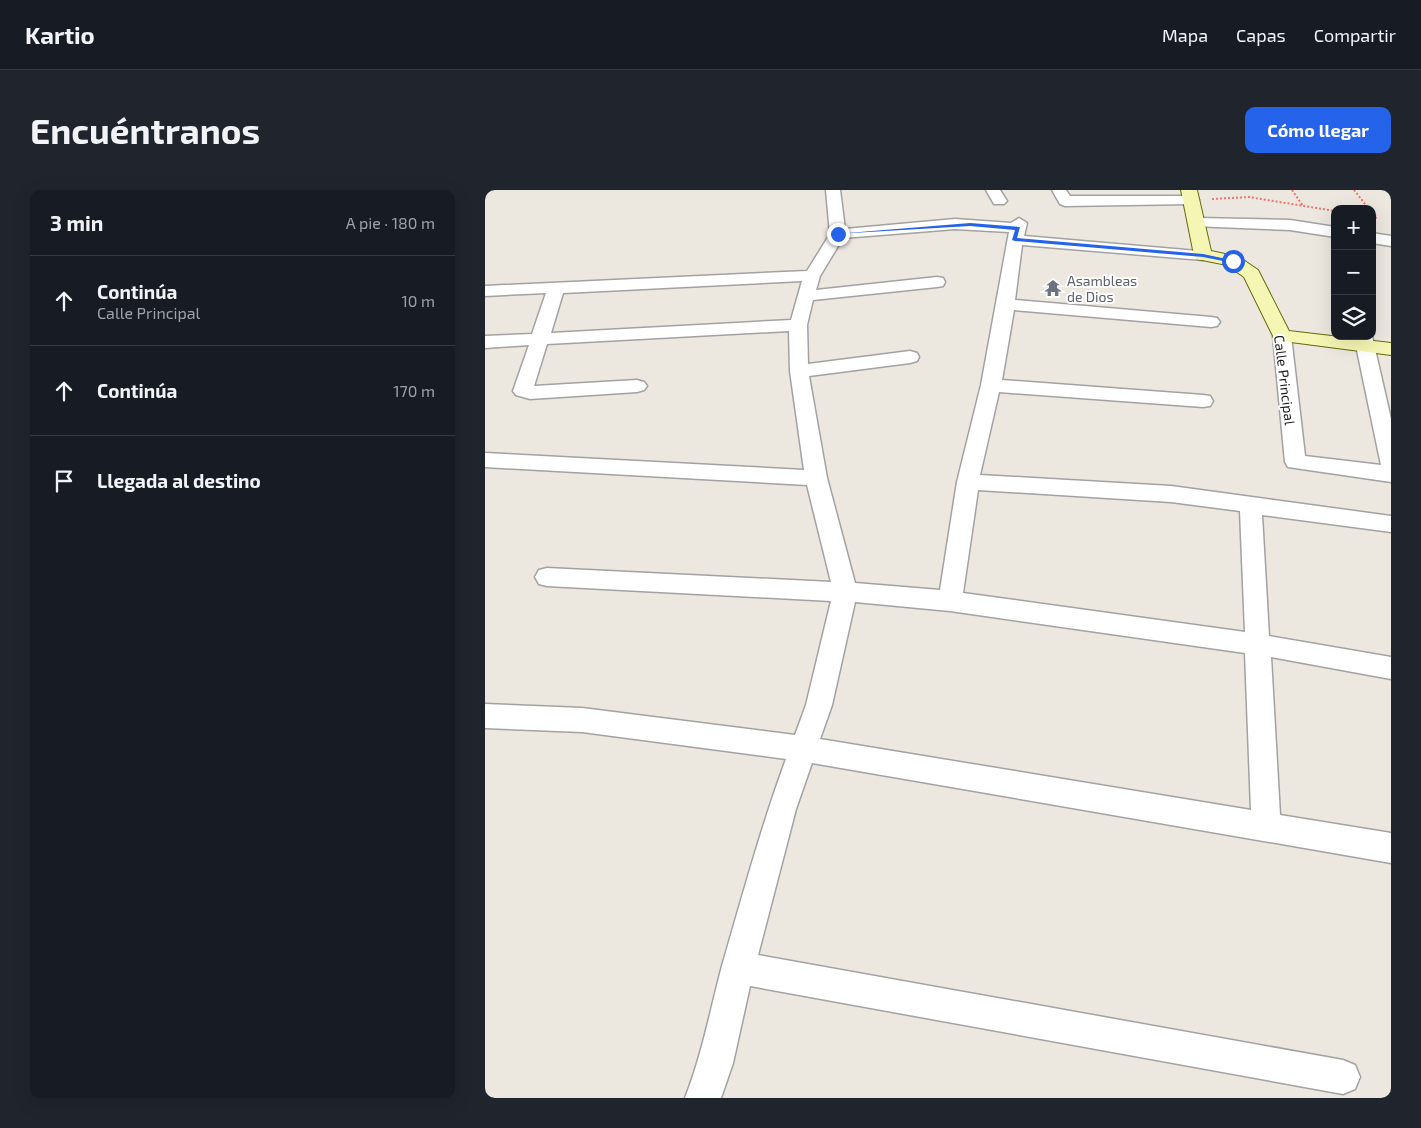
<!DOCTYPE html>
<html lang="es">
<head>
<meta charset="utf-8">
<style>
  :root { --surface:#171b24; --page:#20242c; --text:#f1f3f6; --muted:#9ea1a6; --line:#363941; --accent:#2563eb }
  body { margin:0; font-family:"Exo 2",sans-serif; background:var(--page); color:var(--text) }
  .controls { position:absolute; right:15px; top:15px; display:grid; overflow:hidden; border-radius:10px; box-shadow:0 5px 20px #0002 }
  .controls button { width:45px; height:45px; display:grid; place-items:center; padding:0; border:0; border-bottom:1px solid var(--line); background:var(--surface); color:var(--text); font:25px sans-serif }
  .stop { position:absolute; width:15px; height:15px; margin:-11px; border:4px solid #2563eb; border-radius:50%; background:#fff }
  .stop.end { background:#2563eb; border-color:#fff; box-shadow:0 1px 5px #0008 }
  .list { margin:0; padding:0; list-style:none }
  h2 { display:flex; justify-content:space-between; align-items:center; height:65px; margin:0; padding:0 20px; font-size:21px }
  h2 small { font-size:16px; font-weight:400; color:var(--muted) }
  .list li { display:grid; grid-template-columns:32px 1fr auto; gap:15px; align-items:center; box-sizing:border-box; height:90px; padding:0 20px; border-top:1px solid var(--line) }
  .list b { display:block; font-size:19px; white-space:nowrap }
  .list p { margin:0; font-size:16px; white-space:nowrap; color:var(--muted) }
  .list em { font-size:16px; font-style:normal; color:var(--muted) }
  .icon { flex:none; width:28px; height:28px; fill:none; stroke:currentColor; stroke-width:2; stroke-linecap:round; stroke-linejoin:round }
  .map { position:relative; flex:none; width:906px; height:908px; overflow:hidden; border-radius:10px }
  header { display:flex; align-items:center; gap:30px; box-sizing:border-box; height:70px; padding:0 25px; background:var(--surface); border-bottom:1px solid var(--line) }
  header strong { font-size:24px }
  nav { display:flex; gap:28px; margin-inline-start:auto; font-size:18px }
  .intro { display:flex; align-items:center; justify-content:space-between; box-sizing:border-box; height:120px; padding:0 30px }
  h1 { margin:0; font-size:35px }
  .button { padding:12px 22px; border-radius:10px; background:var(--accent); color:#fff; font-size:18px; font-weight:700 }
  main { display:flex; gap:30px; padding:0 30px }
  aside { flex:1; background:var(--surface); border-radius:10px; box-shadow:0 5px 20px #0002 }
  .map>svg:first-child { display:block }
  .lines { fill:none; stroke-linecap:round; stroke-linejoin:round }
  .street-casing { stroke:#a2a2a2; stroke-width:3 }
  .secondary-casing { stroke:#656b09; stroke-width:2 }
  .path { stroke:#f4726a; stroke-width:2; stroke-dasharray:2 2; stroke-linecap:butt }
  .street { fill:#fff; fill-rule:evenodd }
  .secondary { fill:#f6f6b4; fill-rule:evenodd }
  .route { fill:#2563eb }
  .labels { text-anchor:middle; dominant-baseline:central; stroke-width:4; stroke-linejoin:round; paint-order:stroke }
  .far-worship-label { font-size:14px; fill:#5b616d; stroke:#fff; text-anchor:start }
  .far-street-label { font-size:14px; fill:#1b1b1b; stroke:#fff }
</style>
</head>
<body>
<header>
<strong>Kartio</strong>
<nav><a>Mapa</a><a>Capas</a><a>Compartir</a></nav>
</header>
<div class="intro"><h1>Encuéntranos</h1><a class="button">Cómo llegar</a></div>
<main>
<aside>
<h2>3 min<small>A pie · 180 m</small></h2>
<ul class="list">
<li><svg class="icon" aria-label="ahead" viewBox="0 0 24 24"><path d="M12 20V5M6 11l6-6 6 6"/></svg><div><b>Continúa</b><p>Calle Principal</p></div><em>10 m</em></li>
<li><svg class="icon" aria-label="ahead" viewBox="0 0 24 24"><path d="M12 20V5M6 11l6-6 6 6"/></svg><div><b>Continúa</b></div><em>170 m</em></li>
<li><svg class="icon" aria-label="arrive" viewBox="0 0 24 24"><path d="M6 21V4h12l-3 4 3 4H6"/></svg><div><b>Llegada al destino</b></div></li>
</ul>
</aside>
<div class="map">
<svg width="906" height="908" viewBox="0 0 906 908">
  <rect width="100%" height="100%" fill="#ece8e0"/>
  <g class="lines">
    <g class="street-casing">
      <g id="street">
        <path d="M341,0H355L360,39L470,29L526,33L534,28L542,33L539,46L724,62L726,65L718,70L537,55L530,110L726,127L732,128L735,132L732,136L726,137L529,120L517,190L718,205L725,206L728,211L725,216L718,217L514,202L495,285L686,296L906,326V342L777,325L784,446L906,467V489L786,467L795,625L906,643V673L327,573L311,619L273,765L858,870L870,875L875,887L870,899L858,904L265,796L248,873L236,908H200C217,865 225,821 237,776C257,707 276,637 301,569L97,542L0,538V514L97,518L310,545L321,515L346,411L62,396L54,394L50,387L54,380L62,378L346,392L322,295L0,277V263L319,280L305,181L304,141L62,154L49,196L152,190L159,192L162,196L159,200L152,202L45,209L31,205L28,201L44,155L0,158V146L47,144L61,103L0,106V96L322,81L345,44ZM470,39L524,42L496,195L472,292L455,400L370,393L342,288L324,186L425,173L432,171L434,167L432,163L425,161L323,174L322,135L328,110L452,97L458,96L460,92L458,88L452,87L331,100L335,86L358,48ZM317,91L306,130L66,143L78,103ZM493,300L686,312L755,321L760,442L478,403ZM370,412L465,421L760,463L766,620L335,549L347,515Z"/>
        <polygon points="501,0 515,0 522,11 519,14 509,14"/>
        <polygon points="567,0 581,0 585,6 707,6 714,10 707,14 580,16 575,14"/>
        <polygon points="712,28 805,30 850,37 850,47 805,40 707,36 704,33 707,30"/>
        <polygon points="887,43 906,46 906,56 887,53"/>
        <polygon points="797,141 803,142 806,146 820,266 896,275 869,146 887,146 906,229 906,292 803,277 800,272 788,146 791,142"/>
      </g>
    </g>
    <g class="secondary-casing">
      <polygon id="secondary" points="696,0 712,0 726,61 754,67 773,80 804,141 906,153 906,165 790,150 759,87 742,75 712,69 709,65"/>
    </g>
    <g class="path">
      <polyline points="807,0 818,16"/>
      <polyline points="869,0 884,19"/>
      <polyline points="727,9 764,7 850,21"/>
      <polyline points="887,22 892,28 887,27"/>
    </g>
    <use href="#street" class="street"/>
    <use href="#secondary" class="secondary"/>
  </g>
  <polygon class="route" points="485,33 535,37 532,48 718,64 751,71 748,73 718,67 530,51 527,50 530,40 485,36 350,44"/>
  <defs>
    <g id="temple-bare" transform="scale(1.35)"><path d="M0-6L5-2H3V0L6.5 2.5H4V6H1.5V3h-3V6H-4V2.5H-6.5L-3 0V-2H-5Z" fill="#6b7280" stroke="#fff" stroke-width="2.5" paint-order="stroke"/></g>
  </defs>
  <g fill-rule="evenodd">
    <use href="#temple-bare" x="568" y="98"/>
  </g>
  <g class="labels">
    <g class="far-worship-label">
      <text x="582" y="90">Asambleas<tspan x="582" dy="16">de Dios</tspan></text>
    </g>
    <g class="far-street-label">
      <text transform="translate(800 190) rotate(83)">Calle Principal</text>
    </g>
  </g>
</svg>
<div class="controls">
<button>+</button>
<button>−</button>
<button><svg class="icon" aria-label="layers" viewBox="0 0 24 24"><path d="M12 4l9 5-9 5-9-5zM3 14l9 5 9-5"/></svg></button>
</div>
<div class="stop" style="left:748px;top:71px"></div>
<div class="stop end" style="left:353px;top:44px"></div>
</div>
</main>
</body>
</html>
